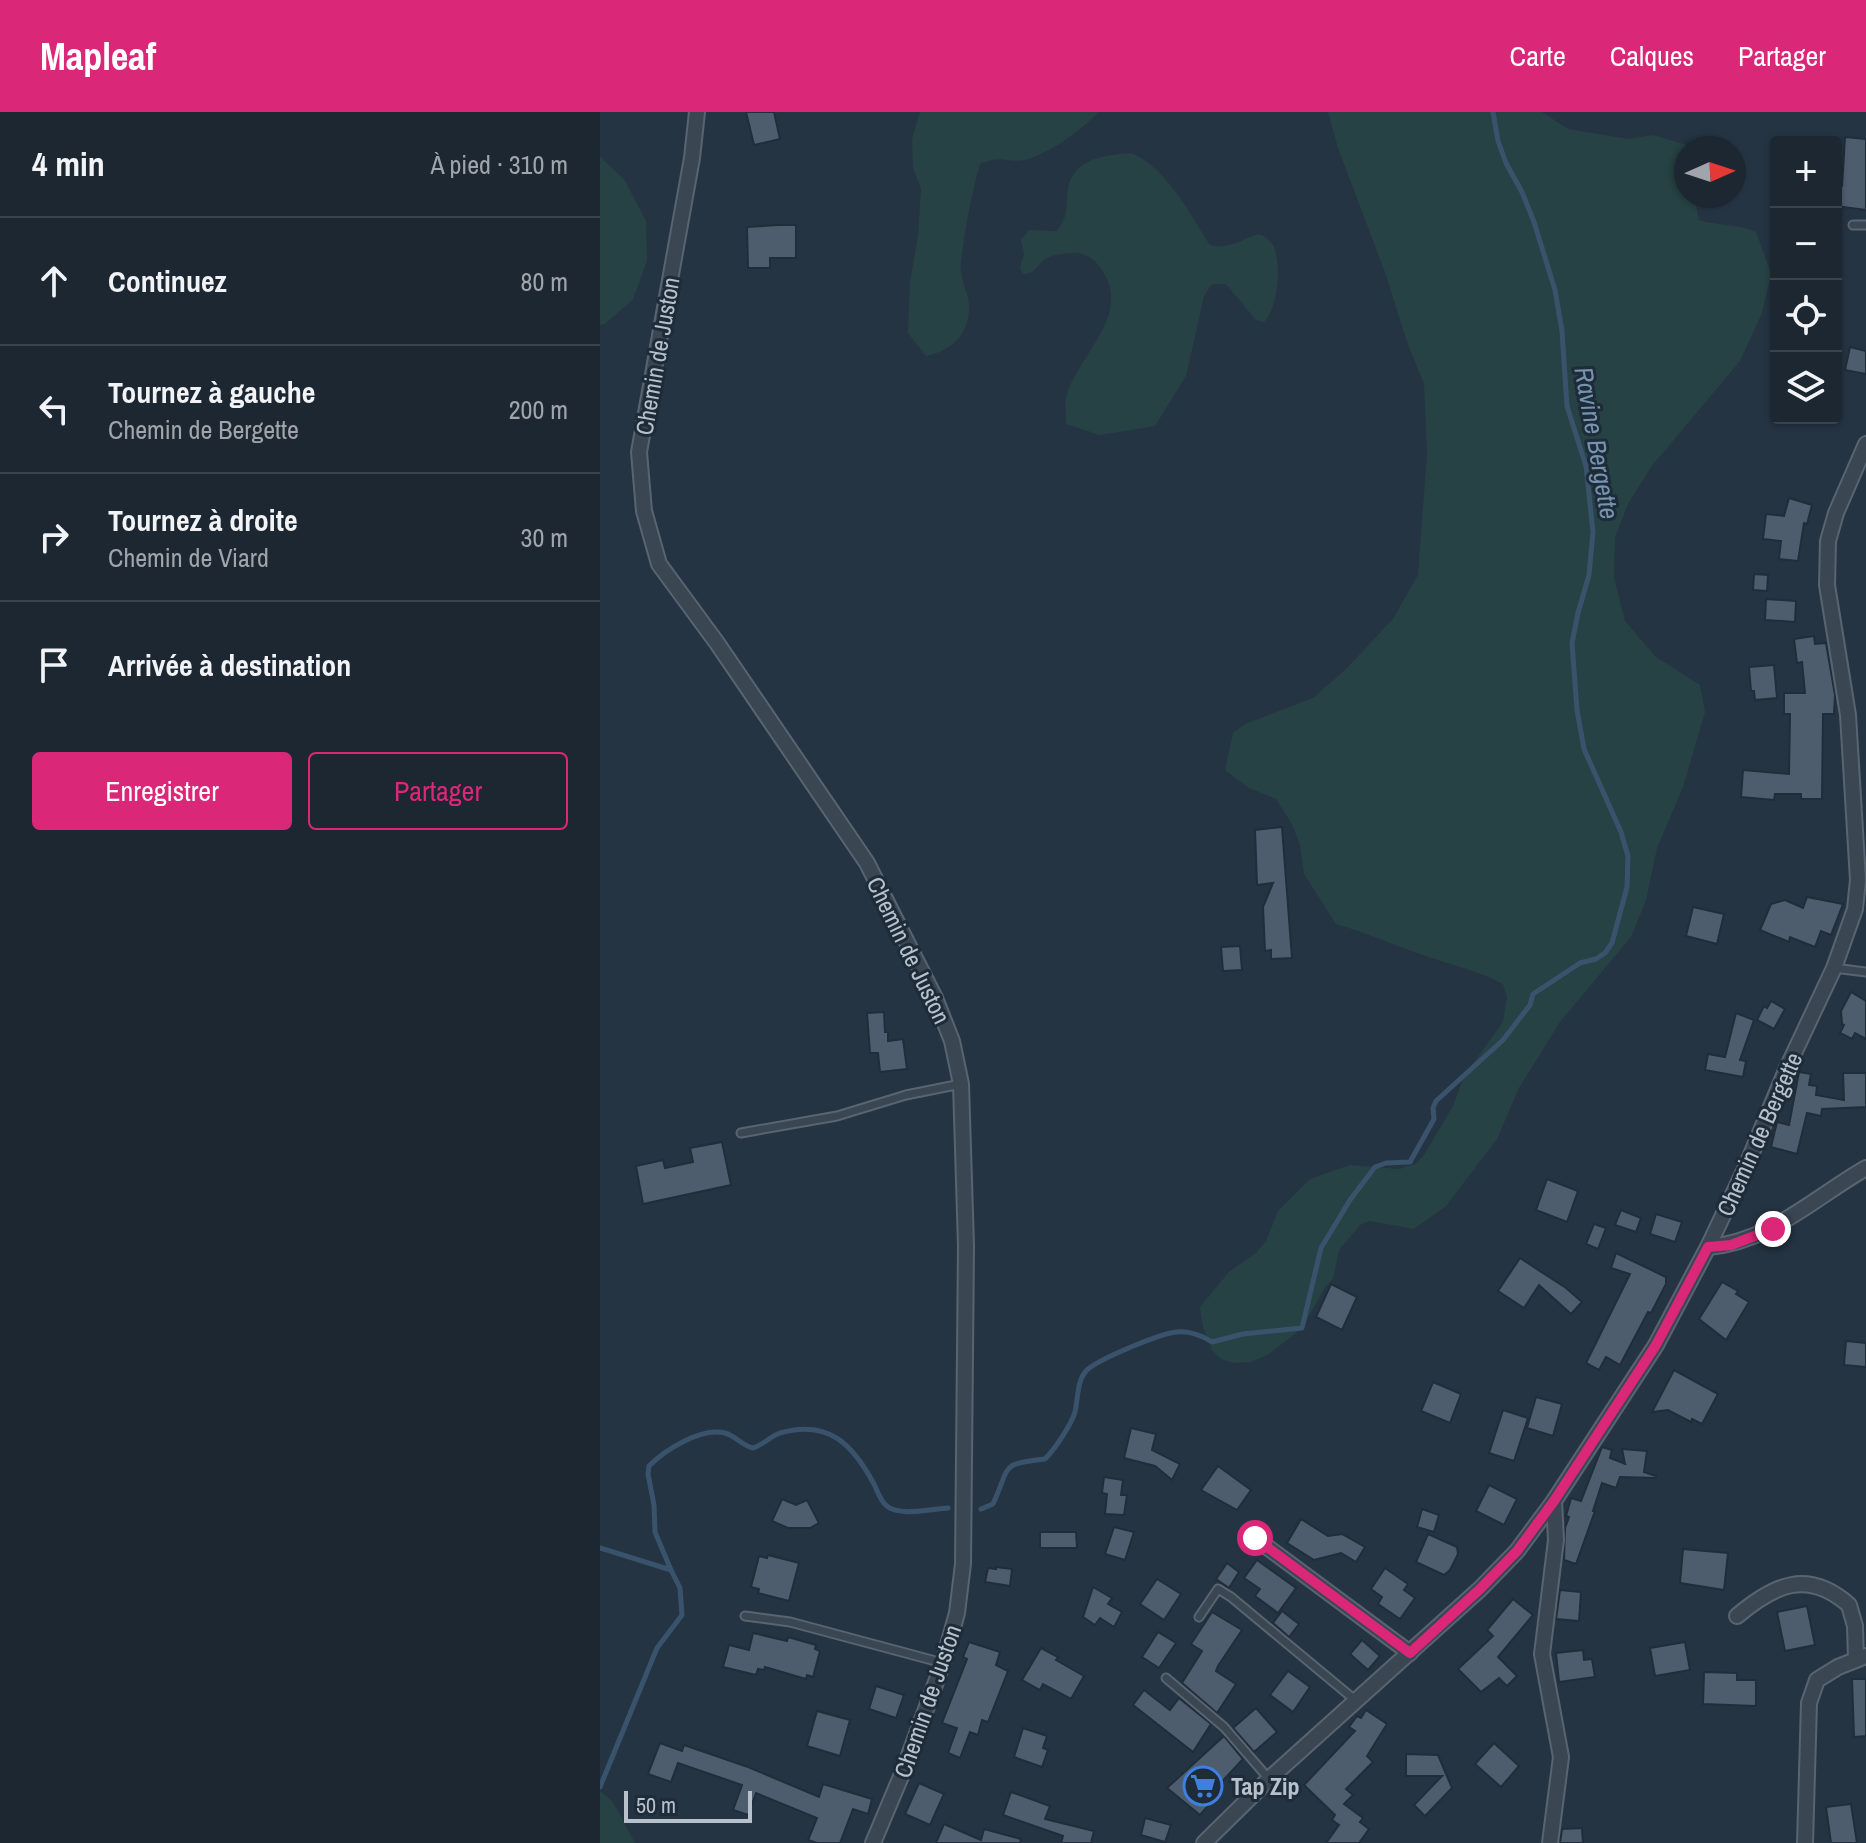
<!DOCTYPE html>
<html lang="fr">
<head>
<meta charset="utf-8">
<style>
  :root { --surface:#1c2732; --page:#252f3a; --text:#f1f3f6; --muted:#a0a5ac; --line:#3a444d; --accent:#db2777 }
  body { margin:0; font-family:"Archivo Narrow",sans-serif; background:var(--page); color:var(--text) }
  .controls { position:absolute; right:24px; top:24px; display:grid; overflow:hidden; border-radius:8px; box-shadow:0 2px 6px #0004 }
  .controls button { width:72px; height:72px; display:grid; place-items:center; padding:0; border:0; border-bottom:2px solid var(--line); background:var(--surface); color:var(--text); font:40px sans-serif }
  .compass { position:absolute; left:1074px; top:24px; width:72px; height:72px; border-radius:50%; background:var(--surface); box-shadow:0 2px 6px #0004; rotate:87deg }
  .scale { position:absolute; left:24px; bottom:20px; width:128px; box-sizing:border-box; padding-left:8px; border:4px solid #b7c1cc; border-top:0; font-size:22px; line-height:28px; white-space:nowrap; color:#b7c1cc; -webkit-text-stroke:6px #1e2b38; paint-order:stroke }
  .stop { position:absolute; width:24px; height:24px; margin:-18px; border:6px solid #db2777; border-radius:50%; background:#fff }
  .stop.end { background:#db2777; border-color:#fff; box-shadow:0 2px 8px #0008 }
  .list { margin:0; padding:0; list-style:none }
  h2 { display:flex; justify-content:space-between; align-items:center; height:104px; margin:0; padding:0 32px; font-size:34px }
  h2 small { font-size:26px; font-weight:400; color:var(--muted) }
  .list li { display:grid; grid-template-columns:52px 1fr auto; gap:24px; align-items:center; box-sizing:border-box; height:128px; padding:0 32px; border-top:2px solid var(--line) }
  .list b { display:block; font-size:30px; white-space:nowrap }
  .list p { margin:0; font-size:26px; white-space:nowrap; color:var(--muted) }
  .list em { font-size:26px; font-style:normal; color:var(--muted) }
  .actions { display:flex; gap:16px; padding:24px 32px }
  .actions a { flex:1; padding:18px 0; border:2px solid var(--accent); border-radius:8px; text-align:center; font-size:28px; color:var(--accent) }
  .actions .main { background:var(--accent); color:#fff }
  .icon { flex:none; width:44px; height:44px; fill:none; stroke:currentColor; stroke-width:2; stroke-linecap:round; stroke-linejoin:round }
  .map { position:relative; flex:none; width:1266px; height:1731px; overflow:hidden }
  header { display:flex; align-items:center; gap:48px; box-sizing:border-box; height:112px; padding:0 40px; background:var(--accent); color:#fff }
  header strong { font-size:38px }
  nav { display:flex; gap:44px; margin-inline-start:auto; font-size:28px }
  main { display:flex }
  aside { flex:1; background:var(--surface) }
  .map>svg:first-child { display:block }
  .green { fill:#274244 }
  .lines { fill:none; stroke-linecap:round; stroke-linejoin:round }
  .stream { stroke:#3a536c; stroke-width:5 }
  .building { fill:#4e5d6e; stroke:#202d3a; stroke-width:2 }
  .lane-casing { stroke:#586470; stroke-width:11 }
  .street-casing { stroke:#586470; stroke-width:18 }
  .lane { stroke:#3a4652; stroke-width:7 }
  .street { stroke:#3a4652; stroke-width:14 }
  .route { stroke:#db2777; stroke-width:10 }
  .labels { text-anchor:middle; dominant-baseline:central; stroke-width:6; stroke-linejoin:round; paint-order:stroke }
  .street-label { font-size:24px; fill:#b7c1cc; stroke:#1e2b38 }
  .poi-label { font-size:24px; font-weight:bold; fill:#b7c1cc; stroke:#1e2b38; text-anchor:start }
  .water-label { font-size:26px; font-style:italic; fill:#7693b0; stroke:#1e2b38 }
</style>
</head>
<body>
<header>
<strong>Mapleaf</strong>
<nav><a>Carte</a><a>Calques</a><a>Partager</a></nav>
</header>
<main>
<aside>
<h2>4 min<small>À pied · 310 m</small></h2>
<ul class="list">
<li><svg class="icon" aria-label="ahead" viewBox="0 0 24 24"><path d="M12 20V5M6 11l6-6 6 6"/></svg><div><b>Continuez</b></div><em>80 m</em></li>
<li><svg class="icon" aria-label="left" viewBox="0 0 24 24"><path d="M17 20v-9H6M10 6l-5 5 5 5"/></svg><div><b>Tournez à gauche</b><p>Chemin de Bergette</p></div><em>200 m</em></li>
<li><svg class="icon" aria-label="right" viewBox="0 0 24 24"><path d="M7 20v-9h11M14 6l5 5-5 5"/></svg><div><b>Tournez à droite</b><p>Chemin de Viard</p></div><em>30 m</em></li>
<li><svg class="icon" aria-label="arrive" viewBox="0 0 24 24"><path d="M6 21V4h12l-3 4 3 4H6"/></svg><div><b>Arrivée à destination</b></div></li>
</ul>
<div class="actions"><a class="main">Enregistrer</a><a>Partager</a></div>
</aside>
<div class="map">
<svg width="1266" height="1731" viewBox="0 0 1266 1731">
  <rect width="100%" height="100%" fill="#253443"/>
  <g class="green">
    <path d="M320,0H498C485,16 444,45 424,48C405,51 402,42 380,52C371,83 365,117 361,150C359,161 365,175 368,186C374,216 355,239 326,244L308,221L310,170L318,124L321,77L313,56L312,27Z"/>
    <path d="M728,0H942L968,17L1029,27L1053,23L1097,36H1086V84H1094L1099,108C1119,114 1137,112 1156,120L1171,161L1162,201L1140,249L1051,355L1028,392L1015,425L1014,466L1025,509L1056,545L1100,573L1105,600L1083,675L1057,736L1046,788L1031,825L960,910L919,976L897,1027L846,1094L814,1117L770,1109L760,1113L739,1138L733,1167L726,1174L702,1216L669,1242L651,1250L634,1251L621,1247L612,1238L603,1215L600,1195L629,1160L656,1141L666,1129L678,1099L710,1067L750,1053L799,1057L815,1052L824,1043L853,994L864,964L903,910L907,885L903,872C882,861 860,855 838,848C803,837 771,822 736,812L704,762L700,733L692,712L676,687L649,676L625,658L633,621L645,612L713,586L744,559L793,507L818,463L827,342L824,272L807,230L786,163L738,36Z"/>
    <path d="M531,41C566,55 590,102 610,133C629,138 640,128 658,122C664,124 670,127 673,133C682,150 678,197 664,210L656,208L626,172H612L604,184L586,264L555,314L500,323L466,312C466,303 464,290 467,282C480,241 532,203 502,158C496,149 488,142 477,141C468,141 455,142 447,146C437,151 437,162 423,162L420,156L424,142L421,128L429,118L457,119C470,101 465,96 468,76C474,46 506,43 531,41Z"/>
    <polygon points="0,45 24,67 46,109 47,149 33,187 5,212 0,213"/>
    <polygon points="0,1679 13,1690 35,1731 0,1731"/>
  </g>
  <g class="lines">
    <g class="stream">
      <path d="M381,1397L393,1392C411,1353 399,1352 445,1347C455,1337 471,1313 475,1300C478,1287 477,1269 486,1259C496,1248 561,1221 577,1220C589,1219 601,1223 612,1230L643,1222L702,1216L721,1136L750,1088L775,1055L786,1051L810,1050L834,1007L833,996L836,989L903,928L930,893L933,882L980,851L996,847L1005,841L1012,831L1027,775L1028,744L1021,720L984,637L977,598L972,531L978,501L989,463L993,420L986,354L967,294L962,219L955,178L934,110L922,80L906,51L898,29L893,0"/>
      <polyline points="0,1436 71,1458 80,1476 82,1503 57,1536 0,1675"/>
      <path d="M71,1458L55,1420L54,1393L48,1362L49,1354C65,1338 101,1315 125,1321C136,1324 141,1333 153,1336C163,1333 171,1324 180,1321C229,1307 253,1333 274,1372C278,1381 282,1393 292,1397C307,1403 332,1397 348,1396"/>
    </g>
  </g>
  <g class="building">
    <polygon points="146,0 174,0 180,27 154,33"/>
    <polygon points="1245,25 1266,27 1266,98 1236,94 1236,75 1242,74"/>
    <polygon points="179,113 196,113 196,146 170,146 170,156 148,156 147,115"/>
    <polygon points="1250,235 1266,239 1266,262 1245,258"/>
    <polygon points="1189,386 1212,393 1207,412 1204,411 1198,449 1179,447 1181,429 1163,427 1166,402 1184,404"/>
    <polygon points="1154,462 1168,463 1167,479 1153,478"/>
    <polygon points="1166,487 1196,489 1195,510 1165,508"/>
    <polygon points="1214,524 1215,532 1226,531 1235,583 1234,602 1223,602 1222,687 1201,687 1201,682 1175,682 1174,688 1141,685 1143,658 1189,662 1190,602 1184,602 1184,581 1205,581 1202,550 1197,551 1194,527"/>
    <polygon points="1174,553 1177,586 1155,588 1154,579 1151,579 1149,555"/>
    <polygon points="682,715 692,846 671,847 671,838 665,839 663,795 673,771 657,773 655,718"/>
    <polygon points="1207,785 1243,792 1231,823 1221,819 1215,835 1190,825 1189,830 1160,818 1171,792 1185,788 1203,796"/>
    <polygon points="1093,795 1124,802 1117,832 1086,824"/>
    <polygon points="640,834 642,858 623,859 621,835"/>
    <polygon points="1251,880 1266,889 1266,927 1255,921 1252,927 1240,921 1244,913 1242,912 1241,899"/>
    <polygon points="1171,889 1185,897 1174,917 1157,908 1164,894 1167,896"/>
    <polygon points="284,900 285,920 288,920 288,929 303,927 307,957 280,960 278,941 270,941 267,901"/>
    <polygon points="1136,901 1154,908 1140,948 1146,949 1143,965 1105,958 1108,942 1125,945"/>
    <polygon points="1199,960 1211,962 1209,973 1217,974 1216,983 1244,988 1243,961 1266,961 1266,995 1222,997 1221,1004 1207,1001 1197,1042 1171,1035 1177,1010 1189,1013"/>
    <polygon points="122,1030 131,1073 43,1092 36,1054 63,1048 65,1056 93,1050 90,1036"/>
    <polygon points="947,1067 978,1079 967,1110 936,1098"/>
    <polygon points="1021,1098 1041,1106 1036,1120 1015,1113"/>
    <polygon points="1056,1102 1082,1110 1075,1130 1050,1122"/>
    <polygon points="994,1112 1006,1116 998,1137 986,1132"/>
    <polygon points="1016,1141 1066,1165 1066,1172 1051,1201 1048,1200 1020,1253 1006,1245 999,1258 986,1251 1030,1162 1011,1156"/>
    <polygon points="920,1146 966,1176 982,1190 971,1202 939,1173 924,1196 898,1179"/>
    <polygon points="1122,1170 1138,1179 1136,1182 1149,1190 1126,1228 1099,1207"/>
    <polygon points="731,1172 757,1185 742,1218 716,1205"/>
    <polygon points="1246,1229 1266,1231 1266,1255 1244,1253"/>
    <polygon points="1074,1258 1118,1282 1102,1312 1092,1307 1091,1310 1068,1298 1052,1300"/>
    <polygon points="833,1270 861,1282 850,1311 821,1299"/>
    <polygon points="936,1285 962,1292 953,1324 927,1316"/>
    <polygon points="903,1298 928,1306 914,1349 889,1341"/>
    <polygon points="531,1316 556,1322 552,1338 580,1352 572,1368 555,1354 524,1346"/>
    <polygon points="1002,1335 1012,1338 1010,1346 1025,1352 1022,1337 1047,1339 1044,1360 1056,1364 1056,1366 1020,1365 1016,1376 1002,1371 993,1399 995,1399 976,1452 964,1448 965,1416 969,1405 966,1404 971,1386 981,1389"/>
    <polygon points="618,1354 651,1378 637,1398 601,1378"/>
    <polygon points="504,1365 523,1368 521,1383 527,1383 524,1403 505,1402 507,1382 502,1381"/>
    <polygon points="889,1373 917,1387 904,1413 876,1399"/>
    <polygon points="182,1387 196,1393 207,1388 219,1411 210,1416 188,1416 172,1409"/>
    <polygon points="822,1397 839,1403 834,1420 817,1415"/>
    <polygon points="701,1407 728,1424 742,1422 765,1435 756,1450 741,1441 714,1448 687,1431"/>
    <polygon points="514,1415 534,1420 525,1448 505,1442"/>
    <polygon points="440,1420 476,1420 477,1436 440,1436"/>
    <polygon points="828,1422 857,1435 858,1442 850,1458 844,1463 816,1450"/>
    <polygon points="1083,1437 1128,1441 1124,1478 1080,1471"/>
    <polygon points="168,1443 199,1451 189,1489 158,1481 159,1477 151,1475 159,1444 167,1446"/>
    <polygon points="657,1448 696,1476 678,1501 655,1484 660,1477 644,1466"/>
    <polygon points="627,1451 639,1460 629,1476 616,1467"/>
    <polygon points="396,1455 412,1457 410,1474 385,1470 388,1456 396,1457"/>
    <polygon points="785,1456 808,1472 804,1478 815,1486 800,1507 778,1492 782,1485 771,1477"/>
    <polygon points="557,1467 581,1482 564,1508 540,1492"/>
    <polygon points="493,1475 512,1486 508,1492 522,1500 514,1515 500,1506 495,1513 483,1505"/>
    <polygon points="960,1478 981,1480 979,1509 956,1507"/>
    <polygon points="913,1487 933,1503 898,1545 917,1564 907,1574 899,1566 881,1580 858,1557 893,1524 887,1518"/>
    <polygon points="1207,1494 1215,1533 1185,1539 1177,1500"/>
    <polygon points="682,1499 699,1512 689,1525 673,1511"/>
    <polygon points="612,1500 642,1518 618,1554 616,1559 636,1572 617,1601 582,1571 602,1539 591,1532"/>
    <polygon points="558,1520 576,1531 559,1556 542,1545"/>
    <polygon points="153,1521 187,1529 188,1525 216,1533 215,1537 220,1539 213,1565 207,1563 206,1567 165,1555 164,1558 158,1557 156,1563 123,1555 129,1533 149,1538"/>
    <polygon points="762,1528 780,1544 768,1558 750,1542"/>
    <polygon points="369,1530 400,1540 396,1553 408,1559 388,1610 382,1608 378,1623 370,1620 360,1646 348,1641 357,1616 342,1611 367,1547 363,1545"/>
    <polygon points="1085,1530 1090,1558 1055,1564 1050,1536"/>
    <polygon points="441,1536 458,1545 456,1548 484,1564 471,1587 443,1572 440,1578 422,1568"/>
    <polygon points="983,1538 984,1548 992,1547 995,1565 959,1570 956,1541"/>
    <polygon points="688,1559 710,1575 693,1600 670,1583"/>
    <polygon points="1104,1560 1137,1561 1137,1568 1156,1568 1156,1594 1103,1592"/>
    <polygon points="1252,1567 1266,1567 1266,1624 1254,1625"/>
    <polygon points="276,1574 304,1583 296,1606 269,1597"/>
    <polygon points="544,1578 570,1598 579,1586 611,1612 593,1640 533,1593"/>
    <polygon points="656,1596 677,1620 654,1640 633,1616"/>
    <polygon points="766,1598 787,1612 767,1644 773,1650 746,1677 753,1683 744,1692 763,1706 760,1710 769,1717 759,1731 726,1731 739,1713 732,1708 735,1703 704,1673 755,1619 749,1615 757,1604 761,1606"/>
    <polygon points="217,1599 250,1608 240,1644 207,1634"/>
    <polygon points="423,1616 447,1624 443,1636 448,1638 442,1655 414,1645"/>
    <polygon points="624,1624 643,1647 615,1677 619,1681 600,1703 567,1676"/>
    <polygon points="60,1631 82,1639 84,1633 148,1655 219,1685 223,1672 272,1687 268,1702 253,1697 240,1731 217,1731 208,1728 217,1706 156,1681 148,1703 133,1698 142,1673 78,1651 71,1670 48,1662"/>
    <polygon points="894,1631 919,1654 901,1675 875,1652"/>
    <polygon points="806,1642 838,1643 852,1676 825,1704 814,1693 842,1664 806,1664"/>
    <polygon points="319,1671 344,1682 330,1713 305,1702"/>
    <polygon points="411,1680 450,1694 445,1707 494,1719 491,1731 461,1731 463,1724 403,1703"/>
    <polygon points="1251,1692 1257,1731 1231,1731 1226,1695"/>
    <polygon points="545,1706 571,1713 565,1730 541,1723"/>
    <polygon points="344,1712 381,1728 384,1717 421,1727 420,1731 336,1731"/>
    <polygon points="982,1716 983,1731 960,1731 962,1717"/>
  </g>
  <g class="lines">
    <g class="lane-casing">
      <g id="lane">
        <polyline points="1253,113 1266,113"/>
        <polyline points="1234,856 1266,860"/>
        <polyline points="141,1021 237,1004 306,983 361,972"/>
        <polyline points="145,1504 190,1510 343,1551"/>
        <polyline points="599,1505 618,1477 631,1485 755,1588"/>
        <polyline points="566,1566 624,1615 669,1667"/>
      </g>
    </g>
    <g class="street-casing">
      <g id="street">
        <polyline points="97,0 92,46 39,340 44,399 59,452 117,531 267,751 335,886 352,929 361,972 366,1134 363,1452 357,1501 343,1551 302,1662 273,1731"/>
        <path d="M1108,1135C1170,1130 1215,1085 1266,1056"/>
        <polyline points="655,1426 810,1541"/>
        <path d="M1137,1504C1175,1472 1208,1457 1249,1493L1255,1514L1256,1548"/>
        <polyline points="604,1731 669,1667 880,1477 917,1439 954,1389 1056,1233 1108,1135 1146,1055 1187,956 1234,856 1255,797 1258,768 1248,603 1227,473 1228,429 1236,401 1266,332"/>
        <polyline points="950,1731 961,1645 942,1542 956,1428 954,1389"/>
        <polyline points="1205,1731 1209,1591 1217,1568 1238,1555 1266,1544"/>
      </g>
    </g>
    <use href="#lane" class="lane"/>
    <use href="#street" class="street"/>
  </g>
  <g class="lines">
    <polyline class="route" points="655,1426 810,1541 880,1477 917,1439 954,1389 1056,1233 1108,1135 1131,1133 1173,1117"/>
  </g>
  <defs>
    <g id="supermarket-ring" transform="scale(2)"><circle r="9.5" fill="#1e2b38" stroke="#3f7fe0" stroke-width="1.5"/><path d="M-6-5.5h2.5l.6 2H6L4.5 2H-2.5L-4.4-4H-6ZM-1.5 3.2a1.3 1.3 0 1 0 .1 0ZM3 3.2a1.3 1.3 0 1 0 .1 0Z" fill="#3f7fe0"/></g>
  </defs>
  <g fill-rule="evenodd">
    <use href="#supermarket-ring" x="603" y="1674"/>
  </g>
  <g class="labels">
    <g class="street-label">
      <text transform="translate(57 244) rotate(-80)">Chemin de Juston</text>
      <text transform="translate(309 838) rotate(64)">Chemin de Juston</text>
      <text transform="translate(1159 1022) rotate(-66)">Chemin de Bergette</text>
      <text transform="translate(327 1589) rotate(-71)">Chemin de Juston</text>
    </g>
    <g class="poi-label">
      <text x="631" y="1674">Tap Zip</text>
    </g>
    <g class="water-label">
      <text transform="translate(997 331) rotate(80)">Ravine Bergette</text>
    </g>
  </g>
</svg>
<div class="controls">
<button>+</button>
<button>−</button>
<button><svg class="icon" aria-label="locate" viewBox="0 0 24 24"><circle cx="12" cy="12" r="6"/><path d="M12 2v4M12 18v4M2 12h4M18 12h4"/></svg></button>
<button><svg class="icon" aria-label="layers" viewBox="0 0 24 24"><path d="M12 4l9 5-9 5-9-5zM3 14l9 5 9-5"/></svg></button>
</div>
<svg class="compass" viewBox="-18 -18 36 36"><path d="M0-13l5 13h-10z" fill="#e53935"/><path d="M0 13l5-13h-10z" fill="#a0a5ac"/></svg>
<div class="scale">50 m</div>
<div class="stop" style="left:655px;top:1426px"></div>
<div class="stop end" style="left:1173px;top:1117px"></div>
</div>
</main>
</body>
</html>
